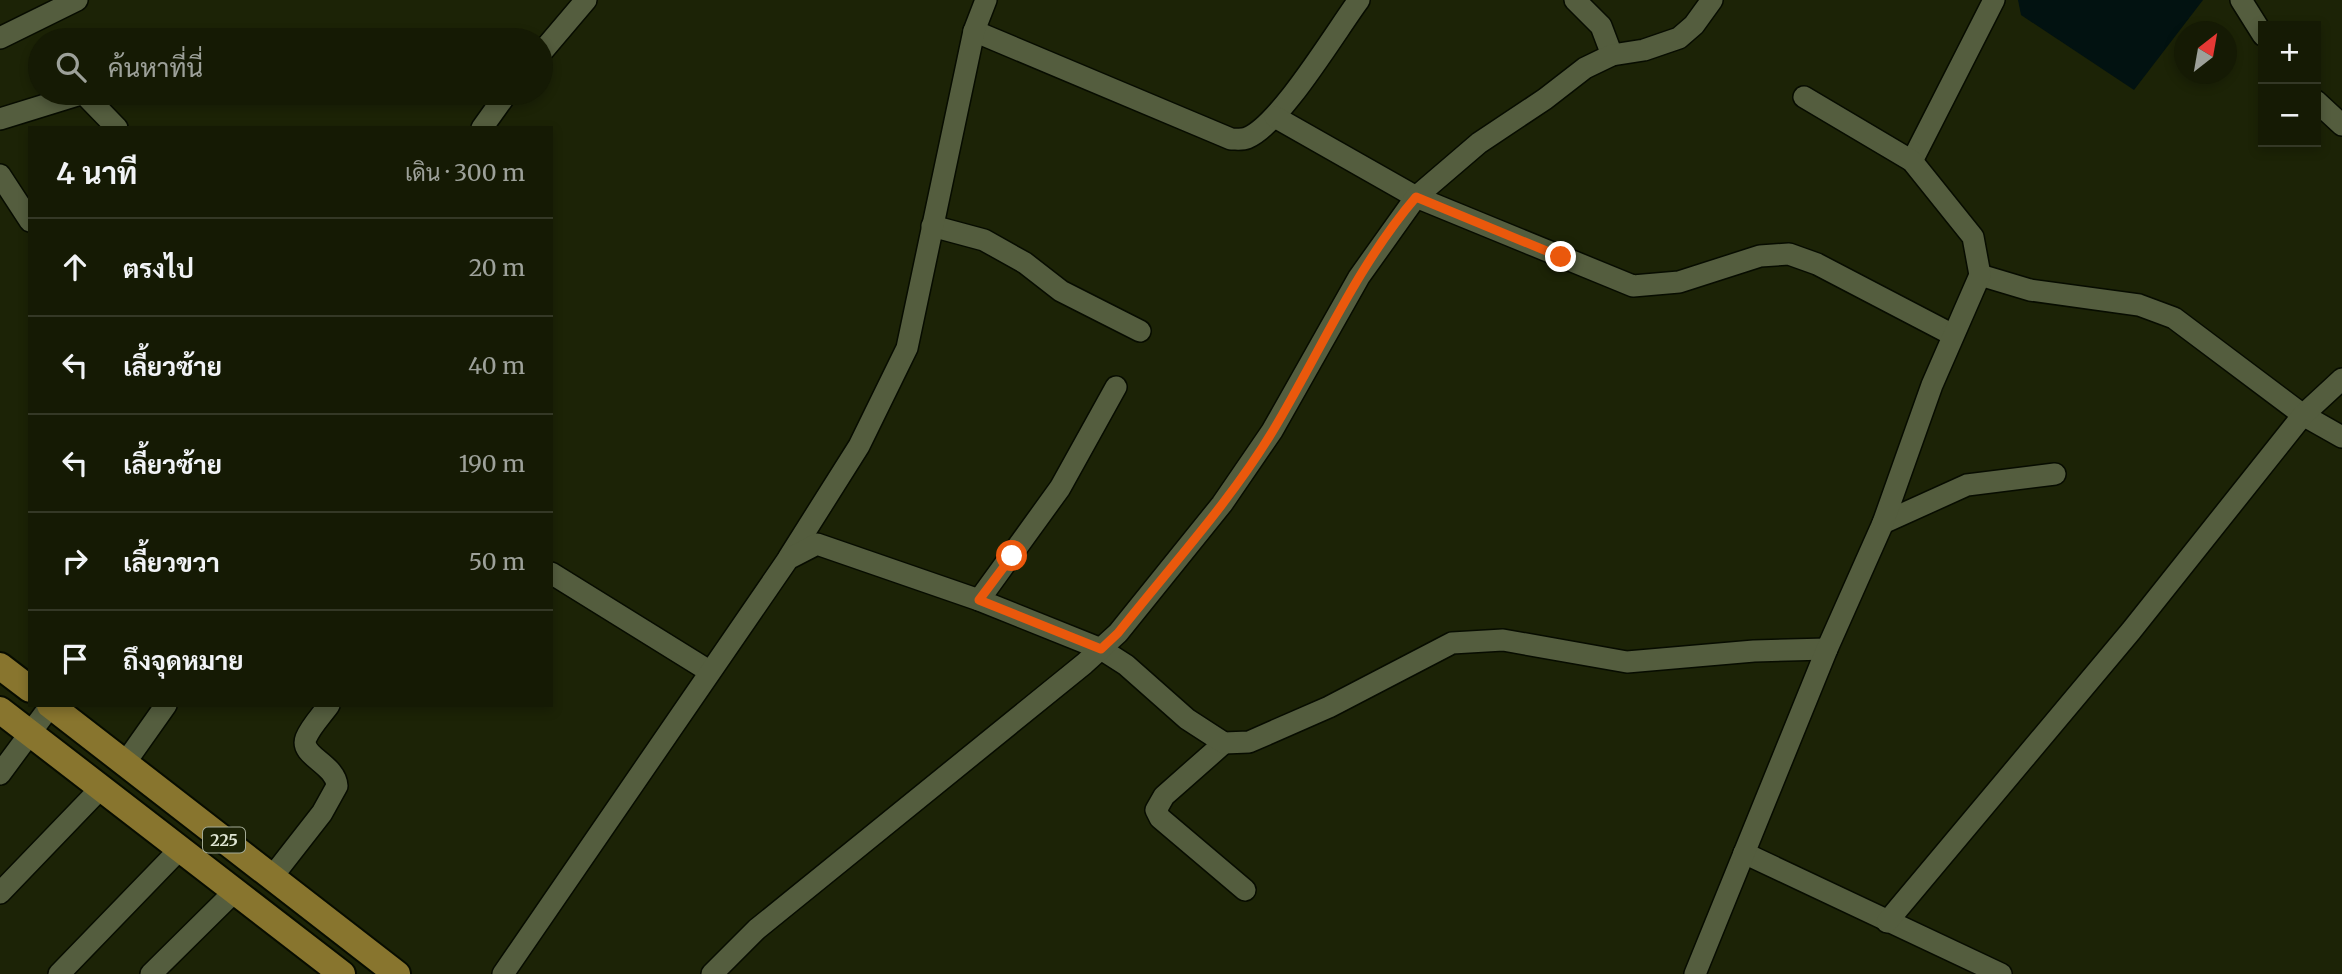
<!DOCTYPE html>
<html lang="th">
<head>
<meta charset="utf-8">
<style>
  :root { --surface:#151a04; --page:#1e230e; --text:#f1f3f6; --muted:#9da19a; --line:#343826 }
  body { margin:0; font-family:Merriweather,Sarabun,serif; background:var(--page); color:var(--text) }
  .controls { position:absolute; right:21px; top:21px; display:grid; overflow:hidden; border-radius:0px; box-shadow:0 4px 10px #0003 }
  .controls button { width:63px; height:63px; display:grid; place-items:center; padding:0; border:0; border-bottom:2px solid var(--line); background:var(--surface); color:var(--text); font:35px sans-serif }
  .compass { position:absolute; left:2174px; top:21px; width:63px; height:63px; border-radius:50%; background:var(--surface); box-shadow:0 4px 10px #0003; rotate:31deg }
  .stop { position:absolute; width:21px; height:21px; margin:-16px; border:5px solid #ea580c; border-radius:50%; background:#fff }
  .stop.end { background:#ea580c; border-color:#fff; box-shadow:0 2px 7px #0008 }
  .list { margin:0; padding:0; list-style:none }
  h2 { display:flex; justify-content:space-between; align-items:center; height:91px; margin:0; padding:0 28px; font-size:30px }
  h2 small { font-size:23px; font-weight:400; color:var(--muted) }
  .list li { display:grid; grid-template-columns:46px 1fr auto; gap:21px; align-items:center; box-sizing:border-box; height:98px; padding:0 28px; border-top:2px solid var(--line) }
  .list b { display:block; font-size:26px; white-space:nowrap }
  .list em { font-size:23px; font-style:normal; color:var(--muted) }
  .icon { flex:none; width:38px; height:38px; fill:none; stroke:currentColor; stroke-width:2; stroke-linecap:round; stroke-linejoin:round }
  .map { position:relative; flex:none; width:2342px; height:974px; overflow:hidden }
  .search { position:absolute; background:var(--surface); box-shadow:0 4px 10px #0003; left:28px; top:28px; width:525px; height:77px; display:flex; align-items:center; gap:18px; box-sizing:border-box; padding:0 24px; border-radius:38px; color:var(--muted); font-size:26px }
  .panel { position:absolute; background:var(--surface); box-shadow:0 4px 10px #0003; left:28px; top:126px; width:525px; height:581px; border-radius:0px }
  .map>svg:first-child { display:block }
  .water { fill:#021211 }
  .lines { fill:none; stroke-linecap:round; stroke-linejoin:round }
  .minor-casing { stroke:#070c00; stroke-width:24 }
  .major-casing { stroke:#070c00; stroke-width:30 }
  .minor { stroke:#545d3e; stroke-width:21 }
  .major { stroke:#88752e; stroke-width:26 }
  .route { stroke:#ea580c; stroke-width:9 }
  .labels { text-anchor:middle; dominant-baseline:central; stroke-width:6; stroke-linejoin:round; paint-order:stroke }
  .shield { fill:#1c2306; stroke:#a4ab96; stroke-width:2 }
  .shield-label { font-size:16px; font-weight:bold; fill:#dfe5d3 }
</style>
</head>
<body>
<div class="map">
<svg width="2342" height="974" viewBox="0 0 2342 974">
  <rect width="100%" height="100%" fill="#1c2306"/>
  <polygon class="water" points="2018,0 2203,0 2134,90 2021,15"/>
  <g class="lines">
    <g class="minor-casing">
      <g id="minor">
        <polyline points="1575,0 1601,26 1612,55"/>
        <polyline points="2241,0 2263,35"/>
        <path d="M974,31L1231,139C1237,139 1242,140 1247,138C1280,125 1336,31 1359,0"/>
        <polyline points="0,38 77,0"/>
        <polyline points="541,53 586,0"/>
        <polyline points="83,93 117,128"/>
        <polyline points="2316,101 2342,125"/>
        <polyline points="1275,117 1416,197 1633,286 1679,282 1760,256 1789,254 1817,264 1953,335"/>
        <polyline points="0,119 84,93"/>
        <polyline points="482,128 507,93"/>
        <polyline points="1912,161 1994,0"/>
        <polyline points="0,175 30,221"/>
        <polyline points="932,226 984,240 1025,263 1061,291 1140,331"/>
        <polyline points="1980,275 2030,290 2139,305 2174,318 2303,415 2342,437"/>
        <polyline points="1883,523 1967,485 2055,474"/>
        <polyline points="789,557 859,446 907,348 974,31 986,0"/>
        <polyline points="551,573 709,671"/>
        <polyline points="979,600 1060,488 1116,387"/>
        <polyline points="1224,743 1164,796 1156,810 1160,818 1245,890"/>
        <polyline points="125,763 166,705"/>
        <polyline points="0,774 51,705"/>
        <polyline points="1744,853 2001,974"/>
        <path d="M272,877L322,813L337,786C336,764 299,756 306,738C311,726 322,715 329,705"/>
        <polyline points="0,893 101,788"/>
        <polyline points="1887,922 2131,631 2303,415 2342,379"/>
        <polyline points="59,974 180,849"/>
        <polyline points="151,974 235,891"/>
        <polyline points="503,974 788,559 817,544 979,600 1101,649 1126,665 1187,719 1224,743 1249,742 1329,707 1452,643 1503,640 1627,662 1754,651 1827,649"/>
        <polyline points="712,974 757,929 1084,664 1118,633 1222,504 1272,431 1359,277 1416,197 1479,143 1545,99 1585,68 1612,55 1644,50 1679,38 1694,25 1712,0"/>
        <polyline points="1695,974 1827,649 1883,523 1932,385 1980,275 1973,237 1912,161 1804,97"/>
      </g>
    </g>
    <g class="major-casing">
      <g id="major">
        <polyline points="0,666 30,689"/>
        <polyline points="50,705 397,974"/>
        <polyline points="0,710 342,974"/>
      </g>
    </g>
    <use href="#minor" class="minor"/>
    <use href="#major" class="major"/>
  </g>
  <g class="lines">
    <path class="route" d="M1012,556L979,600L1101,649L1118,633C1171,566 1230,502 1274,429C1320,352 1357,266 1416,197L1561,257"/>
  </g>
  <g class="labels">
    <rect class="shield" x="203" y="827.5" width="42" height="25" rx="5"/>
    <g class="shield-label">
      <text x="224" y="840">225</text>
    </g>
  </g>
</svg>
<div class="controls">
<button>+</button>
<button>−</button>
</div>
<svg class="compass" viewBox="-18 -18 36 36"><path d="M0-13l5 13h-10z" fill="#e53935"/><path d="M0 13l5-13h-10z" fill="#9da19a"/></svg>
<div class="stop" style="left:1012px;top:556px"></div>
<div class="stop end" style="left:1561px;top:257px"></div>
<div class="search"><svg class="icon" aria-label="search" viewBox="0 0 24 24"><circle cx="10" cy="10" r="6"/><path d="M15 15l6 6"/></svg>ค้นหาที่นี่</div>
<section class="panel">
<h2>4 นาที<small>เดิน · 300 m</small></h2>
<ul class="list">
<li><svg class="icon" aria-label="ahead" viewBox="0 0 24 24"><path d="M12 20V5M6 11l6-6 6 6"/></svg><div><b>ตรงไป</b></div><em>20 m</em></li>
<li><svg class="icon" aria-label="left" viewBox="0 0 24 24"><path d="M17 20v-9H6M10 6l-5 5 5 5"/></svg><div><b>เลี้ยวซ้าย</b></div><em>40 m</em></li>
<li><svg class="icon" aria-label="left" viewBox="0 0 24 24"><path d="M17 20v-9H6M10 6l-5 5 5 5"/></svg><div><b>เลี้ยวซ้าย</b></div><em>190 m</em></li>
<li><svg class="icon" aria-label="right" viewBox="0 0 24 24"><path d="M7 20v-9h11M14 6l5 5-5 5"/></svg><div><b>เลี้ยวขวา</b></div><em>50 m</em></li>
<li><svg class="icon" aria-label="arrive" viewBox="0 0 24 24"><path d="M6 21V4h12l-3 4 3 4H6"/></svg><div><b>ถึงจุดหมาย</b></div></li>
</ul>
</section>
</div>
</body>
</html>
